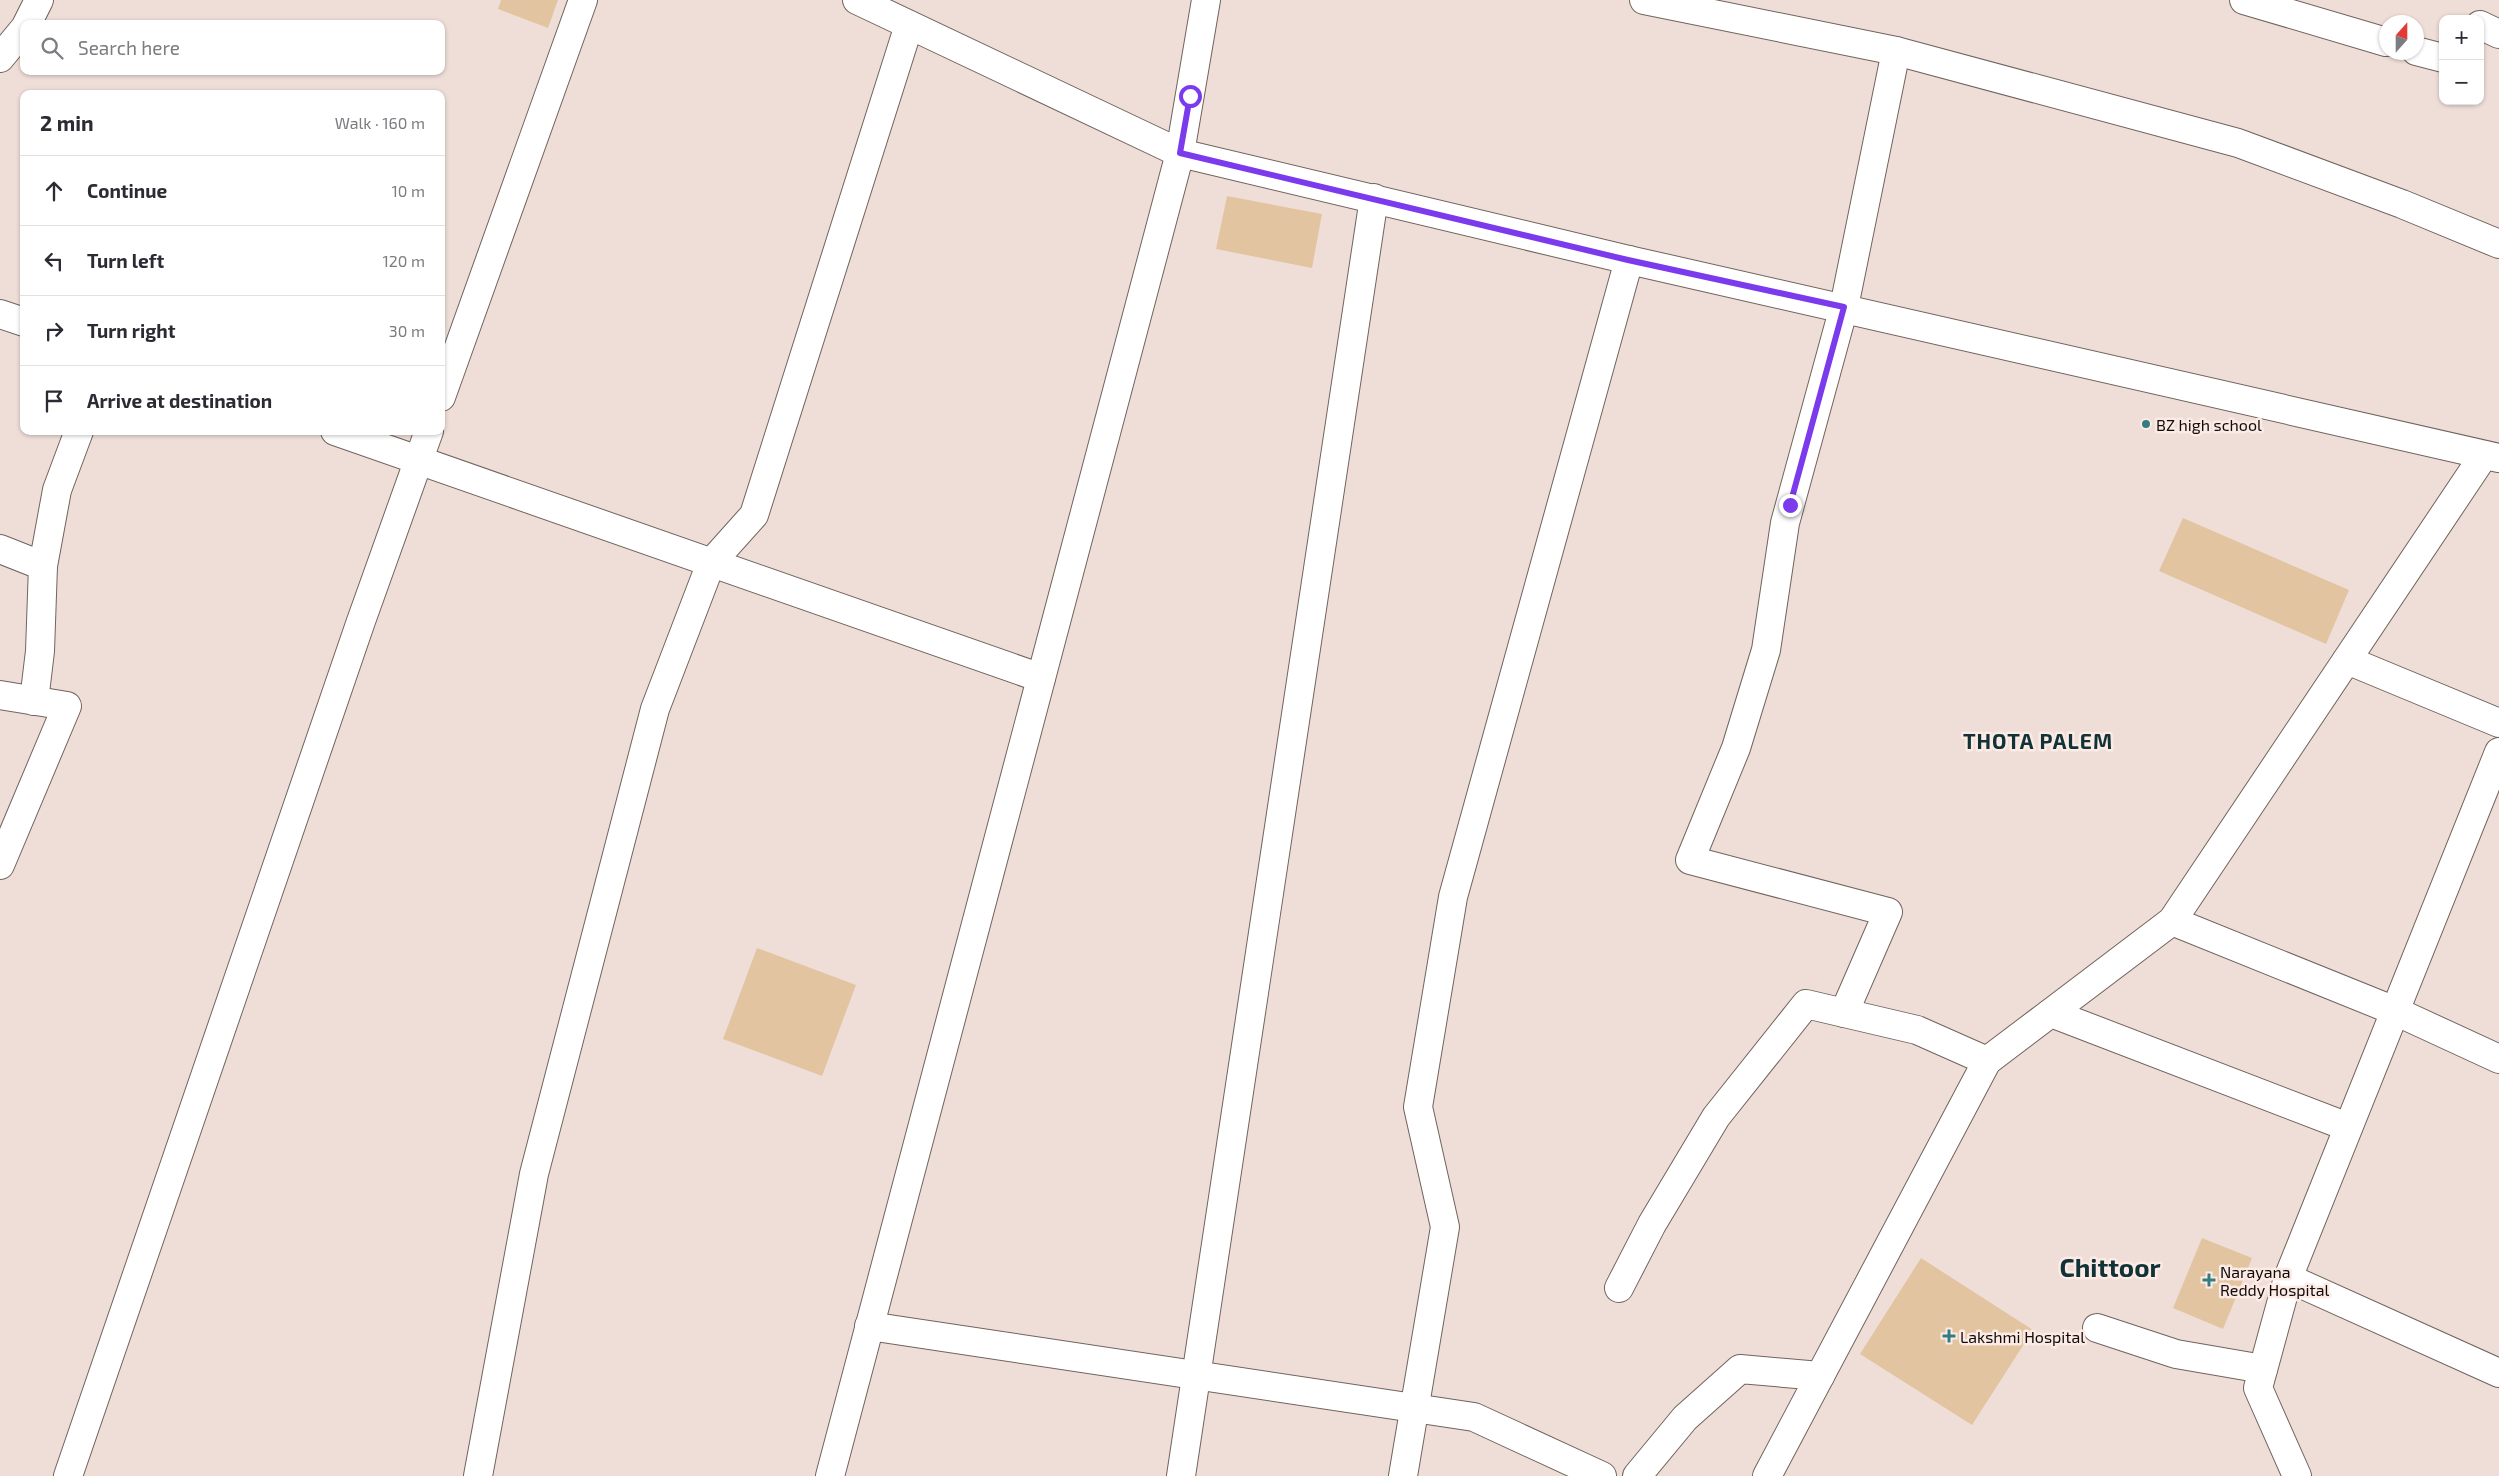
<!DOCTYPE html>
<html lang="en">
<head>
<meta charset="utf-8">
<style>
  :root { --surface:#fff; --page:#f7f7f7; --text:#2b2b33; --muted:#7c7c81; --line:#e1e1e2 }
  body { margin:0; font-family:"Exo 2",sans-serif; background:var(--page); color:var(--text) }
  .controls { position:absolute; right:15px; top:15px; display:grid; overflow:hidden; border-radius:10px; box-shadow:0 1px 4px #0004 }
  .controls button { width:45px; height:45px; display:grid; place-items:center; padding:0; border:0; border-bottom:1px solid var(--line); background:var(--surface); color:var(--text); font:25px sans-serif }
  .compass { position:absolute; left:2379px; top:15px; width:45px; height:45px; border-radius:50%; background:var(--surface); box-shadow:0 1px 4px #0004; rotate:21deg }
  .stop { position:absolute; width:15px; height:15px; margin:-11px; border:4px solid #7c3aed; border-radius:50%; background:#fff }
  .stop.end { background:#7c3aed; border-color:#fff; box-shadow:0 1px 5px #0008 }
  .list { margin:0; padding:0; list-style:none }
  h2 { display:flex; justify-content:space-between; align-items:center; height:65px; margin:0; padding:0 20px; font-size:21px }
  h2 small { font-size:16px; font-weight:400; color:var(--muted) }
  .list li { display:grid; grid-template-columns:32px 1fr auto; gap:15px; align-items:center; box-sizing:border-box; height:70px; padding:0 20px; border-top:1px solid var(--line) }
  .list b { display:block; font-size:19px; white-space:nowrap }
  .list em { font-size:16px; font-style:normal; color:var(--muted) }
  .icon { flex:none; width:28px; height:28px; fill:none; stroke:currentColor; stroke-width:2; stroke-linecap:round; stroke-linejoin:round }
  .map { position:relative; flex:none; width:2499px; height:1476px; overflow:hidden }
  .search { position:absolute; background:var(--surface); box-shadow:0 1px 4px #0004; left:20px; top:20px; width:425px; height:55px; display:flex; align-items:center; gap:12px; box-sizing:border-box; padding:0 18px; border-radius:10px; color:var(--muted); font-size:19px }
  .panel { position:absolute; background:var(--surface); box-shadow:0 1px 4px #0004; left:20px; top:90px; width:425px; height:345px; border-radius:10px }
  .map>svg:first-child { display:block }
  .building { fill:#e2c5a0 }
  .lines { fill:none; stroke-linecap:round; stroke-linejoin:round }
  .minor-casing { stroke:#71635d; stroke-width:30 }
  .tertiary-casing { stroke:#71635d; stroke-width:30 }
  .minor { stroke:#fff; stroke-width:28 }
  .tertiary { stroke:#fff; stroke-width:28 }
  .route { stroke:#7c3aed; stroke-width:6 }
  .poi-dot { fill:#347c83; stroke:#fcebe5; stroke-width:2 }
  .labels { text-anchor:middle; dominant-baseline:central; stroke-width:5; stroke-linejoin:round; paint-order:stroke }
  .poi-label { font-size:16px; fill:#100a09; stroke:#fcebe5; text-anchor:start }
  .district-label { font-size:21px; font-weight:bold; letter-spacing:1px; fill:#113337; stroke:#fcebe5 }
  .town-label { font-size:26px; font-weight:bold; fill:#113337; stroke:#fcebe5 }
</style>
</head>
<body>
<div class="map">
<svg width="2499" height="1476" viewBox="0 0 2499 1476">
  <rect width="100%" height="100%" fill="#efded8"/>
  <g class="building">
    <polygon points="501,0 558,0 548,28 498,9"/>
    <polygon points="1227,196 1322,214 1312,268 1216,249"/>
    <polygon points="2183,518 2349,590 2326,644 2159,571"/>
    <polygon points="757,948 856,985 822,1076 723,1039"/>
    <polygon points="2202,1238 2252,1258 2223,1329 2173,1308"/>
    <polygon points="1921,1258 2033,1330 1972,1425 1860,1354"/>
  </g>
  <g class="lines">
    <g class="minor-casing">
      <g id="minor">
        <polyline points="1644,0 1896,51 2238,143 2402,204 2499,244"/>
        <polyline points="2244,0 2386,42"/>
        <polyline points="2480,25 2499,34"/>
        <polyline points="2416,51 2443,58"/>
        <polyline points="0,314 24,322"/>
        <polyline points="441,397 583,0"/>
        <polyline points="335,431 1041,678"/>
        <polyline points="0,549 43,566"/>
        <polyline points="2347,660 2499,723"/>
        <polyline points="0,695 67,706 0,865"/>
        <polyline points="34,701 40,651 43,566 57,490 79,431"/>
        <polyline points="2499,752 2288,1278 2499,1373"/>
        <polyline points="2172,921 2395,1011 2499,1059"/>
        <polyline points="1844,1013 1888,912 1690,860 1736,748 1766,650 1785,523 1844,307 1896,51"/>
        <polyline points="2051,1013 2348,1127"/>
        <polyline points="2288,1278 2258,1388 2297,1476"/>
        <polyline points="1619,1288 1652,1224 1716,1117 1806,1004 1917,1030 1987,1061"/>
        <polyline points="869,1326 1474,1417 1602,1476"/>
        <polyline points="2097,1328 2176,1354 2263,1369"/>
        <polyline points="68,1476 360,624 429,431"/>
        <polyline points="478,1476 534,1174 655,709 711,563 754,515 909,25"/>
        <polyline points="1181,1476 1374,198"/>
        <polyline points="1403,1476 1445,1227 1418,1107 1453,897 1629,260"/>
        <polyline points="1637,1476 1685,1418 1740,1369 1820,1376"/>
        <polyline points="1767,1476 1987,1061 2172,921 2484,455"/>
      </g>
    </g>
    <g class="tertiary-casing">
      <g id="tertiary">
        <polyline points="857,0 1180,153 1629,260 2499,458"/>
        <polyline points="27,24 39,0"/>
        <polyline points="0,58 24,29"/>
        <polyline points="830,1476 1180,153 1206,0"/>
      </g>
    </g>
    <use href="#minor" class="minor"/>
    <use href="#tertiary" class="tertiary"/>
  </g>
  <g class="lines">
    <polyline class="route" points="1190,96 1180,153 1628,260 1844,307 1790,505"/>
  </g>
  <g class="poi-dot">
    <circle cx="2146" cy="424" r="5"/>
    <path d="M2206.5 1272.5h5v5h5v5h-5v5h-5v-5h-5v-5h5z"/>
    <path d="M1946.5 1328.5h5v5h5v5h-5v5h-5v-5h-5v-5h5z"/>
  </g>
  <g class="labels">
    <g class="poi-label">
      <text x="2156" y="424">BZ high school</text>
      <text x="2220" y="1271">Narayana<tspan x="2220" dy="18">Reddy Hospital</tspan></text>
      <text x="1960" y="1336">Lakshmi Hospital</text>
    </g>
    <g class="district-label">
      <text x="2038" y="740">THOTA PALEM</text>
    </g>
    <g class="town-label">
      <text x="2110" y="1266">Chittoor</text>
    </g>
  </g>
</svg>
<div class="controls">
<button>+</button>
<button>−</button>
</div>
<svg class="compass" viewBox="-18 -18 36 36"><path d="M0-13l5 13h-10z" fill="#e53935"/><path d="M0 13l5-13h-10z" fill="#7c7c81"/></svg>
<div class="stop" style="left:1190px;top:96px"></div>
<div class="stop end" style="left:1790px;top:505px"></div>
<div class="search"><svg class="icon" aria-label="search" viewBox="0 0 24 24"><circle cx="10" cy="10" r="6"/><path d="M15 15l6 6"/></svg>Search here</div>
<section class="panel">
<h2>2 min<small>Walk · 160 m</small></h2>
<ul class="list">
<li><svg class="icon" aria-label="ahead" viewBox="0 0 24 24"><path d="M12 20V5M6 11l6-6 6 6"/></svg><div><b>Continue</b></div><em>10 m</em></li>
<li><svg class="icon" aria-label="left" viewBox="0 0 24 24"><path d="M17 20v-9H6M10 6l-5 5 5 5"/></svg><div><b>Turn left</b></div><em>120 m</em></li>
<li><svg class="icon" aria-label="right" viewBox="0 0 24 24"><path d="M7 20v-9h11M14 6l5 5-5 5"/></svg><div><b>Turn right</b></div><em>30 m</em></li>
<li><svg class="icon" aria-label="arrive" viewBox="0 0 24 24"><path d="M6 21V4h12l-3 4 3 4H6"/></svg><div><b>Arrive at destination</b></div></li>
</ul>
</section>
</div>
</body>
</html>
